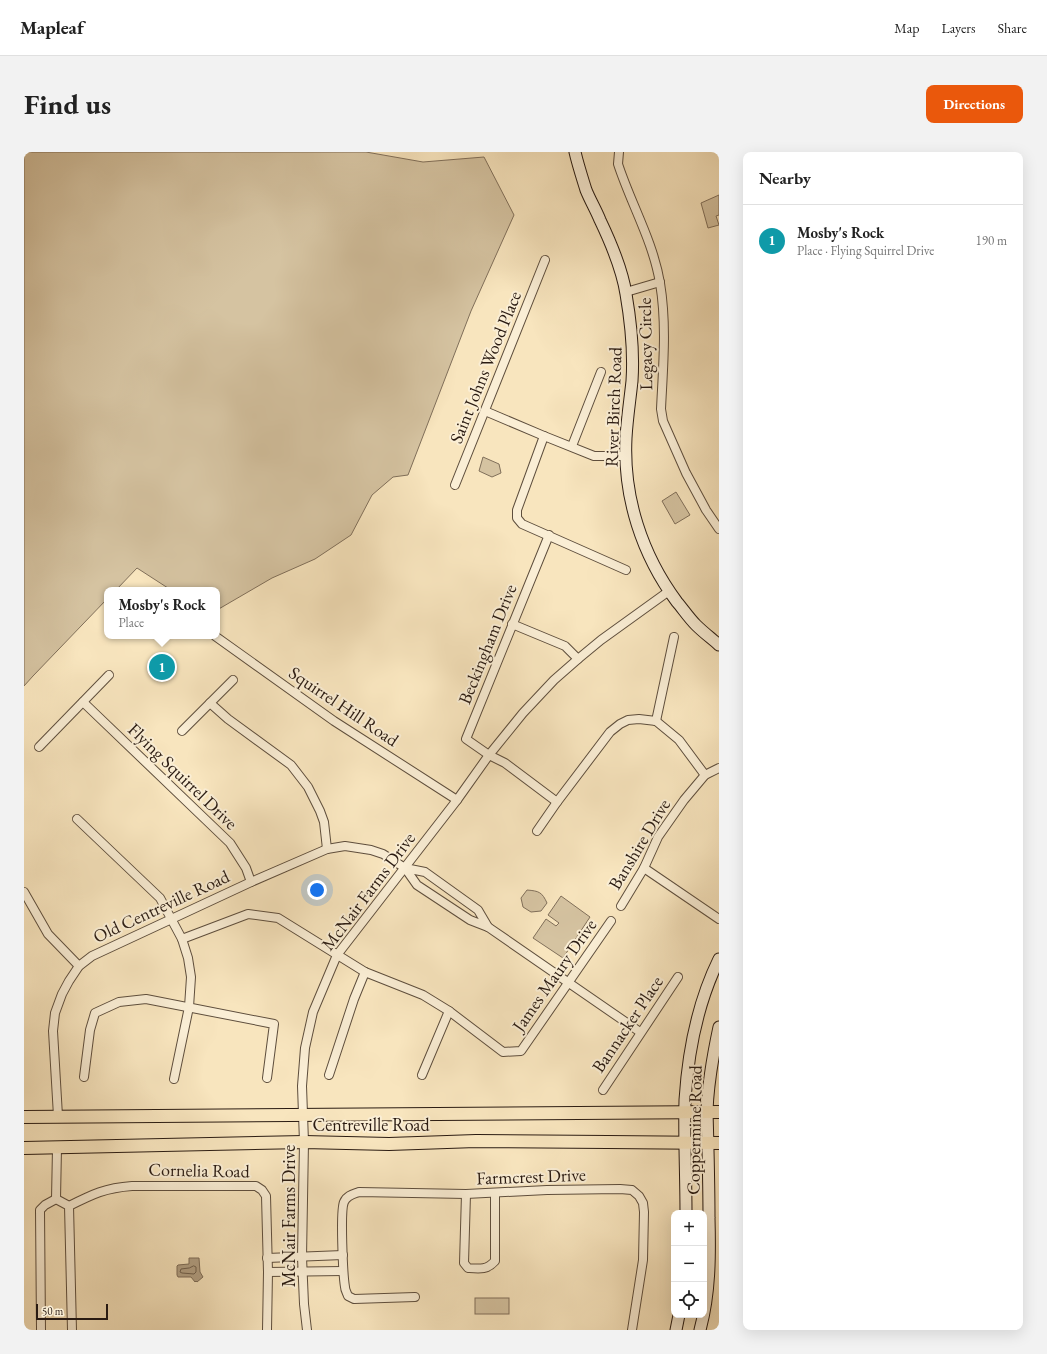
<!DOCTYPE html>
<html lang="en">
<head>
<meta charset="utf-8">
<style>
  :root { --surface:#fff; --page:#f2f2f2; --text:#222; --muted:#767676; --line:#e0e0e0; --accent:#ea580c }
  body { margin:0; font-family:"EB Garamond",serif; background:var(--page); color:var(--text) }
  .controls { position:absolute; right:12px; bottom:12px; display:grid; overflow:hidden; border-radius:8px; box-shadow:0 4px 16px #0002 }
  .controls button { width:36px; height:36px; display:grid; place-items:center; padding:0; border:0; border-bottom:1px solid var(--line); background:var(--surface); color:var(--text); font:20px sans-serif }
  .scale { position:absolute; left:12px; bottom:10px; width:72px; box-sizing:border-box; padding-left:4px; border:2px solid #2a1b12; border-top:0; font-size:11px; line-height:14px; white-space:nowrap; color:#2a1b12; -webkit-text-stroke:3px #faeed5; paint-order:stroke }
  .you { position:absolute; left:293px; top:738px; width:14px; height:14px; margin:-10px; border:3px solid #fff; border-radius:50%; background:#1a73e8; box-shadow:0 0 0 6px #1a73e833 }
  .badge { display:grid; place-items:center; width:26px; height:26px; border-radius:50%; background:var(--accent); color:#fff; font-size:13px; font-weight:700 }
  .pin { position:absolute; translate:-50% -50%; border:2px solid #fff; box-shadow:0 1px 4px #0006 }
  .popup { position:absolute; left:80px; top:435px; width:116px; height:52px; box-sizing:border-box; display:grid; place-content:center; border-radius:8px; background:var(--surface); filter:drop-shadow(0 1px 3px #0005); font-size:13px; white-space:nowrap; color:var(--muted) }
  .popup b { font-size:15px; color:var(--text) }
  .popup::after { content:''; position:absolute; left:50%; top:100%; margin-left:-8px; border:8px solid transparent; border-top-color:var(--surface) }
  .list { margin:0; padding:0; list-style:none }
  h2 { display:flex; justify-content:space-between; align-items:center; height:52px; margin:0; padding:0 16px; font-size:17px }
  h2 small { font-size:13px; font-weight:400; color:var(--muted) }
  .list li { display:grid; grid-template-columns:26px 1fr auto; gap:12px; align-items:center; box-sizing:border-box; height:72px; padding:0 16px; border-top:1px solid var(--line) }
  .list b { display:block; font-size:15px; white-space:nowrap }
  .list p { margin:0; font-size:13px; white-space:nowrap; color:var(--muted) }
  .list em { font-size:13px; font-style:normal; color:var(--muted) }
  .icon { flex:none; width:22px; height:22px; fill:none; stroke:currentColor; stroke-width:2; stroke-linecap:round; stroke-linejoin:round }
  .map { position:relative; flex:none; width:695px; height:1178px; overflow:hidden; border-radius:8px }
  header { display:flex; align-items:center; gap:24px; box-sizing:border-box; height:56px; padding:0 20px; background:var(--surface); border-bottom:1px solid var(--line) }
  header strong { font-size:19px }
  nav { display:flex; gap:22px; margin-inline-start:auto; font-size:14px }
  .intro { display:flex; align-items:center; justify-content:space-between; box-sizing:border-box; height:96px; padding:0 24px }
  h1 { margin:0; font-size:28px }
  .button { padding:10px 18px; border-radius:8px; background:var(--accent); color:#fff; font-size:14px; font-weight:700 }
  main { display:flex; gap:24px; padding:0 24px }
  aside { flex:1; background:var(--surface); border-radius:8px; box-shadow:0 4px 16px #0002 }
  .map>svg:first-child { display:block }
  .green { fill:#d5c3a1; stroke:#806f5a }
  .water { fill:#b2a084; stroke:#7c6b56 }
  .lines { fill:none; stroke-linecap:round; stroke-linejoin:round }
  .shore { stroke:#6e5e4b; stroke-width:1 }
  .street-casing { stroke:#5e4e3d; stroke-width:10 }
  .secondary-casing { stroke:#2a1b12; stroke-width:13 }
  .primary-casing { stroke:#2a1b12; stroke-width:14 }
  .street { stroke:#faeed5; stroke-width:8 }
  .secondary { stroke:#faeed5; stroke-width:11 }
  .primary { stroke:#f8e5be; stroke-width:12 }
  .labels { text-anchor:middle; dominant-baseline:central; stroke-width:4; stroke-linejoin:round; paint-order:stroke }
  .street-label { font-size:18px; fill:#2a1b12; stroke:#faeed5 }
</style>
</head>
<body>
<header>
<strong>Mapleaf</strong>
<nav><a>Map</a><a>Layers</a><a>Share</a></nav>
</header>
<div class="intro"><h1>Find us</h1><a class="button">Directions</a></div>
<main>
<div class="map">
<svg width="695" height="1178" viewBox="0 0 695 1178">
  <rect width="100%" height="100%" fill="#f8e5be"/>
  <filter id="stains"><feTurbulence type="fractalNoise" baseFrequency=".005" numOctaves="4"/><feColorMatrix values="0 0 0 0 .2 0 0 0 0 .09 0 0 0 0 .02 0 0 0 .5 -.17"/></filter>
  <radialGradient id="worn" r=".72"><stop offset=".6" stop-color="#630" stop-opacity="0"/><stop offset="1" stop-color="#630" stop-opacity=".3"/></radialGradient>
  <g class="green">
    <polygon points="0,0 342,0 399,10 460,5 490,63 447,159 384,323 369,325 348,343 327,383 291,407 248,426 193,458 193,438 147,438 113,416 92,438 83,438 83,447 9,524 0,534"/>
    <polygon points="695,43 695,63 692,64 695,73 684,76 677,51"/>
    <polygon points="459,305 475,312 477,321 468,325 455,319"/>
    <polygon points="652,340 666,363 651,372 638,349"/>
    <path d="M503,738C515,739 518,740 523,751L517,759L507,760L499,755L497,746Z"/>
    <polygon points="537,744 566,765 539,806 509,786 522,767 532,774 535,771 524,763"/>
    <rect x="451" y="1146" width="34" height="16"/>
  </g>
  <polygon class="water" points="165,1106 175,1106 176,1120 179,1125 173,1130 172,1129 171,1130 167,1125 154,1125 153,1123 153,1114 154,1113 165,1112"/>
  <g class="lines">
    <polygon class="shore" points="170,1114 172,1115 172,1120 170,1122 158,1121 156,1120 157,1117 165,1116"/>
    <g class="street-casing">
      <g id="street">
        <path d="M595,0L594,12C607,52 629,89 636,131C643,173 639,215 637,257L639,269L662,321L682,358L695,377"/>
        <polyline points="602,140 636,130"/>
        <polyline points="461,259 520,284 570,304 602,304"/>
        <polyline points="520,284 493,358 493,366 498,372 602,418"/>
        <polyline points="548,294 577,220"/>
        <polyline points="431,333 521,108"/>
        <polyline points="525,383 442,587 465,603 481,611 533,650"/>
        <polyline points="488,472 541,494 554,507"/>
        <polyline points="191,484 310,569 433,648"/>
        <polyline points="59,550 206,691 222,716 227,730"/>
        <polyline points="186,551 204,567 267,613 284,635 296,659 300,670 303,697"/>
        <polyline points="632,569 650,485"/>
        <polyline points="158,579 209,528"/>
        <polyline points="15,595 85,523"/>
        <polyline points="53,667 136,746 158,787 164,806 167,825 165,855 150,927"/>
        <polyline points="513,679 533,650 586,580 596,572 604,568 615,567 632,569 655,588 681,623"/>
        <polyline points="620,716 695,767"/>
        <polyline points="0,740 24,782 55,814"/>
        <polyline points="597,754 620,716 634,685 660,648 681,623 695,616"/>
        <polyline points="464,775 616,880"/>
        <polyline points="158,787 224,762 254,766 341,820 399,843 425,859 479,900 497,899 587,769"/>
        <polyline points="305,923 330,847 341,820"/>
        <polyline points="398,923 425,859"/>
        <polyline points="60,925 66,878 71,861 95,850 122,847 250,872 243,926"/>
        <polyline points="579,938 654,825"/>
        <polyline points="34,964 29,879 31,861 38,842 45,829 55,814 68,804 227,730 303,697 321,694 347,698 359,702 381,716 401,720 454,758 464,775 446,768 393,733 381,716"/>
        <path d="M442,1042L440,1111L444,1116C456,1117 463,1118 471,1109V1041"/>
        <polyline points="32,1047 45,1054 48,1178"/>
        <polyline points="32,1047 33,996"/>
        <path d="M45,1054C69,1042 81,1036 108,1034H232L238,1038L242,1044L244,1120L243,1178"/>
        <polyline points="243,1106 319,1103"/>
        <polyline points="244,1120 319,1119"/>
        <path d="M391,1145L330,1147L324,1144C323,1141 321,1138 321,1135C319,1123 316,1059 320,1050C323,1043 330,1042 335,1040L442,1042L523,1038L596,1037L608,1038L615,1044L619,1051L620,1060L619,1108L608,1178"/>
        <polyline points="17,1178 16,1058 21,1053 32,1047"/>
        <polyline points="283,1178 280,1152 278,1105 280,990 278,934 281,896 289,860 313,803 433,648 465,603 499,561 530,528 554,507 577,488 645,439"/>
      </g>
    </g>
    <g class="secondary-casing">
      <g id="secondary">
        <path d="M551,0C554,13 558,25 562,38C566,48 572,58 576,68C587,91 598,116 602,142C607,171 610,199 608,229C606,248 603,267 602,286C599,345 618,403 653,450C659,457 665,466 672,473C679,480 687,486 695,493"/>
        <path d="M662,1061C662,1023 660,986 661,948C664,900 674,850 695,807"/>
        <polyline points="652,1178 655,1163"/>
        <path d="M676,1178C686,1141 686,1104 685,1066C685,1031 684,995 683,959C684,930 689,903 695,875"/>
      </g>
    </g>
    <g class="primary-casing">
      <g id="primary">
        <polyline points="0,965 695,960"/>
        <polyline points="0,996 280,990 365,992 452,989 584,990 695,991"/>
      </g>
    </g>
    <use href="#street" class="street"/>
    <use href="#secondary" class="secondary"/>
    <use href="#primary" class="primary"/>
  </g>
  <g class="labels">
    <g class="street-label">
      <text transform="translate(621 192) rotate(-91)">Legacy Circle</text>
      <text transform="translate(461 215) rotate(-68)">Saint Johns Wood Place</text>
      <text transform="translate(589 255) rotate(-88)">River Birch Road</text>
      <text transform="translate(463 492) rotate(-68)">Beckingham Drive</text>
      <text transform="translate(320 554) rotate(34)">Squirrel Hill Road</text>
      <text transform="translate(159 624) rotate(44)">Flying Squirrel Drive</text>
      <text transform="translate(615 692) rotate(-59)">Banshire Drive</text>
      <text transform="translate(344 739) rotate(-53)">McNair Farms Drive</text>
      <text transform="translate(137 754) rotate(-25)">Old Centreville Road</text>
      <text transform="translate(530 823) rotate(-55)">James Maury Drive</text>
      <text transform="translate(603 872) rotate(-56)">Bannacker Place</text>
      <text x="347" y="972">Centreville Road</text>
      <text transform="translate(670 978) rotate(-89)">Coppermine Road</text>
      <text transform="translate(175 1018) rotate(1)">Cornelia Road</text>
      <text transform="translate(507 1024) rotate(-2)">Farmcrest Drive</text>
      <text transform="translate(264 1064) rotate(-90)">McNair Farms Drive</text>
    </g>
  </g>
  <rect width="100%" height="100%" filter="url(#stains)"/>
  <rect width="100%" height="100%" fill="url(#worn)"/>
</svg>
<div class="controls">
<button>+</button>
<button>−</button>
<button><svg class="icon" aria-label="locate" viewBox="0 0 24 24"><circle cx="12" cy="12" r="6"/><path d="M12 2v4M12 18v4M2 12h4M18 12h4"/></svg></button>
</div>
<div class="scale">50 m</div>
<div class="you"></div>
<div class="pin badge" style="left:138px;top:515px;background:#0f9aa8">1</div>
<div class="popup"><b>Mosby's Rock</b>Place</div>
</div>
<aside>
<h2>Nearby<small></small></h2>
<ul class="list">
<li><span class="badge" style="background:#0f9aa8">1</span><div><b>Mosby's Rock</b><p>Place · Flying Squirrel Drive</p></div><em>190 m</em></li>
</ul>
</aside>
</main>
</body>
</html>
